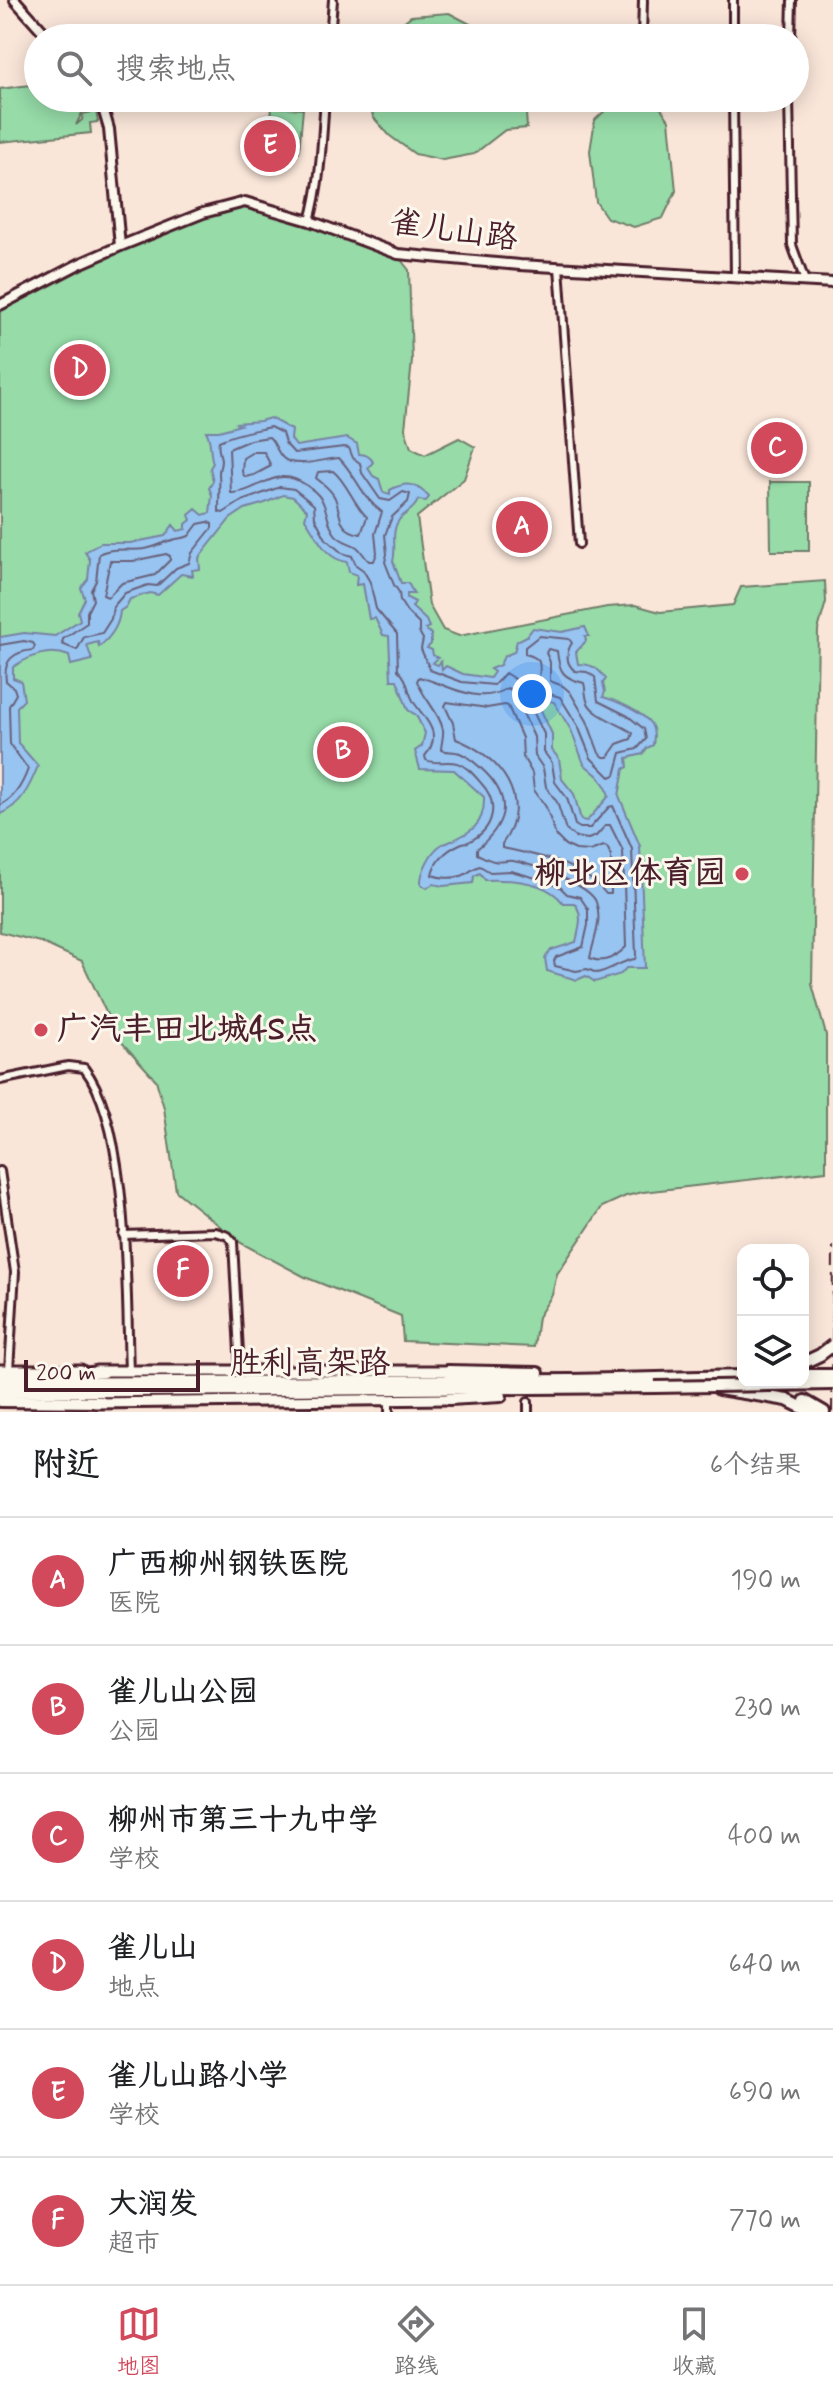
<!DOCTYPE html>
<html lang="zh">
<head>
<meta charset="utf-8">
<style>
  :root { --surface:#fff; --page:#f2f2f2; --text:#202124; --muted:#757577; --line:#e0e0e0; --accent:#d1495b }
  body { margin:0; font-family:Mynerve,"LXGW WenKai TC",sans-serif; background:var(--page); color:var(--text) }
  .controls { position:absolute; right:24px; bottom:24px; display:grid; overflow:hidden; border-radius:16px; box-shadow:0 4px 20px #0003 }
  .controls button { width:72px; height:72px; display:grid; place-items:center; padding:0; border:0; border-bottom:2px solid var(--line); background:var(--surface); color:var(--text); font:40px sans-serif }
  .scale { position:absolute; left:24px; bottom:20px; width:176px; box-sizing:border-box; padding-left:8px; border:4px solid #4a1f2b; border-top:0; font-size:22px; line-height:28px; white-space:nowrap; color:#4a1f2b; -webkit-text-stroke:6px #fbf7ec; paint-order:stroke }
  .you { position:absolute; left:532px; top:694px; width:28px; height:28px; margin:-20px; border:6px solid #fff; border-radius:50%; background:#1a73e8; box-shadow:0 0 0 12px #1a73e833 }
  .badge { display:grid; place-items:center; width:52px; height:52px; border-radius:50%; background:var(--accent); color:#fff; font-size:26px; font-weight:700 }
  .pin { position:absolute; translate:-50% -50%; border:4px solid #fff; box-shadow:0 2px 8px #0006 }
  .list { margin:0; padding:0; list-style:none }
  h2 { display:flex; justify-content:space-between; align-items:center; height:104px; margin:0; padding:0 32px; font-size:34px }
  h2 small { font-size:26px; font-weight:400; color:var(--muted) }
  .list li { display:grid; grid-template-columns:52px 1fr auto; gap:24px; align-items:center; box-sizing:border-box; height:128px; padding:0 32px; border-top:2px solid var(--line) }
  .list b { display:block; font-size:30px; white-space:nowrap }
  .list p { margin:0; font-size:26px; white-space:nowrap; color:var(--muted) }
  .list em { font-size:26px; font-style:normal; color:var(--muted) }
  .icon { flex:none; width:44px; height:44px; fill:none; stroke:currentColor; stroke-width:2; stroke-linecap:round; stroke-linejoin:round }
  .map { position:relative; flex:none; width:833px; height:1412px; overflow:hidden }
  .search { position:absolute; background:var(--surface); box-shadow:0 4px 20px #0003; left:24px; right:24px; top:24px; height:88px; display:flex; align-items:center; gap:20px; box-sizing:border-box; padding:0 28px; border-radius:44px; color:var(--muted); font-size:30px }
  .sheet { height:872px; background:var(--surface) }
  nav { display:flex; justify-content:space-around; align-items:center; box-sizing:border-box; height:112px; border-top:2px solid var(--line); background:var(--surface); font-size:22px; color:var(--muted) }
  nav a { display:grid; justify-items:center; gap:4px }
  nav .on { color:var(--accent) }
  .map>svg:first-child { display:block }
  .green { fill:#96dba8; stroke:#707d6a; stroke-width:2 }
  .water { fill:#97c4f1; stroke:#7882a2; stroke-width:2; fill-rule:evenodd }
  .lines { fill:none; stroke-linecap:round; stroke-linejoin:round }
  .shore { stroke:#69617a; stroke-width:2 }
  .minor-casing { stroke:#4a1f2b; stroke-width:12 }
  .tertiary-casing { stroke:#4a1f2b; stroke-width:14 }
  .secondary-casing { stroke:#4a1f2b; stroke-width:15 }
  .primary-casing { stroke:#4a1f2b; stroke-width:16 }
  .minor { stroke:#fbf7ec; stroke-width:6 }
  .tertiary { stroke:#fbf7ec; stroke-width:8 }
  .secondary { stroke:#fbf7ec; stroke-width:9 }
  .primary { stroke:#fbf7ec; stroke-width:10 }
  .rail { stroke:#4a1f2b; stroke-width:2; stroke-dasharray:12 6; stroke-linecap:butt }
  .primary-bridge-casing { stroke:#4a1f2b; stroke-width:16; stroke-linecap:butt }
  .primary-bridge { stroke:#fbf7ec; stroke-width:10 }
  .poi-dot { fill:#d1495b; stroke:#fbf7ec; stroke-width:3 }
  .labels { text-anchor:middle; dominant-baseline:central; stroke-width:6; stroke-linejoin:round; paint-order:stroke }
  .street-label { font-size:32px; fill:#4a1f2b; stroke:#fbf7ec }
  .poi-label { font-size:32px; font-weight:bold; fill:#4a1f2b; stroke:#fbf7ec; text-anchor:end }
</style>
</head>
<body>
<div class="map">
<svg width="833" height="1412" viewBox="0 0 833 1412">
  <rect width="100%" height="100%" fill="#fae6d9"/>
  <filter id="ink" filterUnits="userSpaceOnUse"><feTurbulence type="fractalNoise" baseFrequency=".0125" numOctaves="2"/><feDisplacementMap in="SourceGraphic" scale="16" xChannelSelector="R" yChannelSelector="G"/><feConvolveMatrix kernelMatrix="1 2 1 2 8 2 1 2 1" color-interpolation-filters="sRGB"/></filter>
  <g filter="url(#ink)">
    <g class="green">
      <polygon points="449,13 497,38 383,38 411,16"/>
      <polygon points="38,84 38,98 80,98 82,113 76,125 82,120 83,114 96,111 98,122 90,123 91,133 0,142 0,89"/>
      <polygon points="370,98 525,98 527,128 505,130 474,154 443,160 415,154 390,136 373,117"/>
      <polygon points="612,104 658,104 669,120 676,191 663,218 634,227 607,218 596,202 590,151 595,120"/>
      <polygon points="272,107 303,109 299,152 268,150"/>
      <polygon points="246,205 310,223 397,255 409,270 412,361 405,429 411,448 425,455 459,438 475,447 464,479 417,517 429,605 443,630 459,636 607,607 635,605 660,612 733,605 741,587 825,581 826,602 818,630 812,984 826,1035 826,1171 643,1192 626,1196 602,1207 557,1274 552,1295 538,1317 534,1347 403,1341 401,1316 305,1277 241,1243 176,1191 164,1108 156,1080 118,1038 82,961 40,942 0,932 0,307 118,250 161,235 203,216"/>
      <polygon points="770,482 809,482 809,551 771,551"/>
    </g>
    <path class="water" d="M270,418L292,430L291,439L296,446L347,438L357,444L359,454C365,454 370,456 373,462L368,468L373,476L379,479L383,492L390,494V490C407,481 416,483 429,497L426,501L418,500C414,511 405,512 399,520C390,532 397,548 393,561L401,583H408L414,594H407V598L415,602L412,607L426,620L429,627L425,629L431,634V644L427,648L432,650L433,655L438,658L433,663L438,665L441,661L442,670L446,666L463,674L490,678L494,672L490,669L500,665L504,656L514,652L517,641L527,636L533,628L562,632L585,627L589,636H585L586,641L576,652L578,664C592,664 598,668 606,679L603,683L605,692L603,697C615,700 644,713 651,724C655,731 654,738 653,745L647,748L643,754L627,758L628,767L624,769L619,796L640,846L645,968H626L621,974L595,982L586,976L577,980L547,971L545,958L551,950L576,942C579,928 584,914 574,903H563C547,881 510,879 485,880L480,873L474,876L473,883L443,886L433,884L427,888L421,884C420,873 431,851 441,845C442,843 445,844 447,843C470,833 485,826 484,797L454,770L420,769L415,751L422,746L425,733L416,715L408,710L397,680H391L389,636L383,635L375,618L369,619L363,584L356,585L357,575L349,572L347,562C324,559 317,535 305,519L307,510L293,497L283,495L265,503L245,509L230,519L199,558L200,569L192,570L193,576L181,574L158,595L150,593L130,599L126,607L120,611C119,626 111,637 99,647L98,642L87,645L92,660L71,665L69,656C49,648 30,656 13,667V678L21,681L24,700L17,707L18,743L38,766C30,786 21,806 0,814V637L24,633L55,636L80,620L78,612L85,599L81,588L88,579L90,560L85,552L101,543H130L165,536L173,525L178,531L186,529V524L191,520L189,515L196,509L203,515L210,513L212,495L209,488L213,481L210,468L213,463C209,452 212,441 206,431H219L240,425L235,423L260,421ZM542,699L554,702L571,730L584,764L598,776L606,787L609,796L587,821L581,820L574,794L562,779L559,759L552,750V734L539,706Z"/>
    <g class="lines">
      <g class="shore">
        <path d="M270,427L282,433L285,443L294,453L344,447L349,448L353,458L360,463L362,473L380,499L390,501L403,492L410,494L408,502L392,517L385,535L387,554L385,562L394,585L399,592L400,601L407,612L419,624V632L423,639L421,649L430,670L462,682L494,685L505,673L521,683L533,684L539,678C541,662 541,658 525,654V647L539,636L569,639L572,643C566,652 565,663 575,671L587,672L595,677L598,701L628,716L644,729L646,739L637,749L621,753L615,775L610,777L591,758L578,726L560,697L540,691L534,696L531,707L544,734V752L552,763L555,782L567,798L575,825L580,828H590L609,807L613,806L632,849L636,956L635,959C621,961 611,970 597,973L587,969L576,971L555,966L554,961L556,957L583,947L588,925V909L580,897L567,894L560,887L536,878L511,871L490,872L480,866C472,868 468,874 461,876C452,879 440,878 432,875C434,861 447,850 460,844C468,840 464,845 472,840C495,827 499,802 481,783C475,776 466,765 457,763C446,760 435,765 426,760L425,756C443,734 427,721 415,704C407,693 409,679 398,670L397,634L376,609L370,582L363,570L356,565L352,556L342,553L326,539L315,518L314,505L294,489L280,487L242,501L223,513L219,512C219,499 220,486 219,473C219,467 221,467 221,460C220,452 217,449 219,441C236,433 252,431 270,427Z"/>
        <path d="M269,437C275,442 276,451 283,458C295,469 324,459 339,458C356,475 362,498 382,512L375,534L377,553L374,561H369C364,557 362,551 357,547C349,542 341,542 335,534C328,525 328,515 324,505C320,492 298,477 284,477C268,476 249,494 231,493L229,449L250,440Z"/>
        <polygon points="253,452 264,452 271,466 254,475 245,477 242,472 243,458"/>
        <path d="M333,471C347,482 353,504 367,517L361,534C337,530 342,516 335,498C331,489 323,484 316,478L318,472Z"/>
        <path d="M208,522L212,524V528L192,553L189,563L176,568L157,586L148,585L125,593L113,607L111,619L102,633L84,637L77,650L62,644L63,639L87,623V612L93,600L91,590L96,581L99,554C111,547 131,551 145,549C156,547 166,541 176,539C180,538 185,538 189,536L198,524Z"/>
        <polygon points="166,554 170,556 170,560 155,575 122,583 108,597 103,595 110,561 133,561"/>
        <path d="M0,645L24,641L33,643L35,646L33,650C13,652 3,660 6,681L14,688L16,694L9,706L10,744L28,769C23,783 14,799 0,805"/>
        <path d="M548,649L557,651C559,672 563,678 584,683C586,690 585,697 588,703C594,716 621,724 633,733L631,739L617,744L608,757H604L599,753L587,721L570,692L563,686L550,681V662L546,653Z"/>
        <path d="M419,677C447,684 479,707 507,688L522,695V711L534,737L535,756L543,768L546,787L557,802L566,830L575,837L588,839L596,836L606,825H610L623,851L626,947C617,956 603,965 590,958C593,941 603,921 596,902C590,885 532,864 513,861C507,860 500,863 494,861C489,860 482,856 477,854V849C505,825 514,802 486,773C479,766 470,757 460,753C454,751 447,752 441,750C441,744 444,736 443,730C440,713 423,698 417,681Z"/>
        <path d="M447,702L487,708L505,705L508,706L522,738L523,757L532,773L534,790L546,807L556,836L565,845L576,850L590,851L604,846L607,847L611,855V894H606C583,864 538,855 502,848V844C535,800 499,755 456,739L453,723L445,706Z"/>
      </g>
      <g class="minor-casing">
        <g id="minor">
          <polyline points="733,0 733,38"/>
          <polyline points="330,38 333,0"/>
          <polyline points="642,38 643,0"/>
          <polyline points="791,38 792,0"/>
          <polyline points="733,98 735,278"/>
          <polyline points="789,98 792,245 805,281"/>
          <path d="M310,221C321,181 322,139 325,98"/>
          <polyline points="559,267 579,544"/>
          <path d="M0,1080L68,1066L84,1068C130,1126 126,1296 129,1371"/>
          <polyline points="0,1171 15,1272 9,1370"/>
          <polyline points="123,1235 216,1232 228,1236 233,1242 240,1371"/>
          <polyline points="528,1402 528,1412"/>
          <polyline points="389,1412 389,1399"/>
        </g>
      </g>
      <g class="tertiary-casing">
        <g id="tertiary">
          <polyline points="15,0 49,38"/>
          <polyline points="100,98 109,129 120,246"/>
          <polyline points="0,305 79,264 118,247 203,213 245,202 310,221 398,254 520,265 833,283"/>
        </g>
      </g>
      <g class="secondary-casing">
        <g id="secondary">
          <polyline points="0,1370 81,1370"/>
          <polyline points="96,1371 448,1371"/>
          <polyline points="95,1403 449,1399"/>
        </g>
      </g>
      <g class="primary-casing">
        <g id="primary">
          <polyline points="448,1371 538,1373"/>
          <polyline points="0,1375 65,1375 103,1372"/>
          <polyline points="0,1383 571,1380 743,1376"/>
          <polyline points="719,1389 787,1400 811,1412"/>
          <polyline points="0,1392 655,1387"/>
          <polyline points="449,1399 501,1396"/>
          <polyline points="0,1401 101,1402"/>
          <polyline points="805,1401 824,1412"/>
        </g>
      </g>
      <use href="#minor" class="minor"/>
      <use href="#tertiary" class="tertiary"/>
      <use href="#secondary" class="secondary"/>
      <use href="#primary" class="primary"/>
      <polyline class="rail" points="832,1412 833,1246"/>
      <g class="primary-bridge-casing">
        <g id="primary-bridge">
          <polyline points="803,1363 820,1355 833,1345"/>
          <polyline points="803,1375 833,1375"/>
          <polyline points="655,1387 833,1384"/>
        </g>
      </g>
      <use href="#primary-bridge" class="primary-bridge"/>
    </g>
  </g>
  <g class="poi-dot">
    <circle cx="742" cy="874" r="8"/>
    <circle cx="41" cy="1030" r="8"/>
  </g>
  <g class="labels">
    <g class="street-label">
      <text transform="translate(454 231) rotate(8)">雀儿山路</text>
      <text x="310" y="1364">胜利高架路</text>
    </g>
    <g class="poi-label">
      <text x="726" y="874">柳北区体育园</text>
      <text x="57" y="1030" text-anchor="start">广汽丰田北城4S点</text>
    </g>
  </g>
</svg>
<div class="controls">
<button><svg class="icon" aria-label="locate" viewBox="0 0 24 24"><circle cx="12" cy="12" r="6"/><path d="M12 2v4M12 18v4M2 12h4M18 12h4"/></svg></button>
<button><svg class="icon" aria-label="layers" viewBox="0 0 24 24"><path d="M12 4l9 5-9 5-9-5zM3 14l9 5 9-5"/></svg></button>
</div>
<div class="scale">200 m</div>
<div class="you"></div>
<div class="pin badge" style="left:522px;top:527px">A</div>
<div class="pin badge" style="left:343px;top:752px">B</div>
<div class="pin badge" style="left:777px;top:448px">C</div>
<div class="pin badge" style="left:80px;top:370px">D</div>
<div class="pin badge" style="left:270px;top:146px">E</div>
<div class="pin badge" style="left:183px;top:1271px">F</div>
<div class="search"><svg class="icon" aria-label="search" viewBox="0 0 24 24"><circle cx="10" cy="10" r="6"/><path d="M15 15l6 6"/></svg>搜索地点</div>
</div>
<section class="sheet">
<h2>附近<small>6个结果</small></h2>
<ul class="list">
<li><span class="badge">A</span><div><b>广西柳州钢铁医院</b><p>医院</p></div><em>190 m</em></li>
<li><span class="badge">B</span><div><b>雀儿山公园</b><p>公园</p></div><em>230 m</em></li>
<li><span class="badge">C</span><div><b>柳州市第三十九中学</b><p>学校</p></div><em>400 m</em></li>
<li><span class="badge">D</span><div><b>雀儿山</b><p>地点</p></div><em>640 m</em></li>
<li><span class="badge">E</span><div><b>雀儿山路小学</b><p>学校</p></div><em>690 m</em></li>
<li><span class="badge">F</span><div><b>大润发</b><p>超市</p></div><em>770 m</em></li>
</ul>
</section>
<nav>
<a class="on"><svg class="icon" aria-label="map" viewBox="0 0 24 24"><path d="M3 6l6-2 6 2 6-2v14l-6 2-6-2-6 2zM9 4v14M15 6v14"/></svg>地图</a>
<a><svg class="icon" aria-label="directions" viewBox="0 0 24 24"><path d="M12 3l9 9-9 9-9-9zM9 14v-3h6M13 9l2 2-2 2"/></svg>路线</a>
<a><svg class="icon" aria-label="saved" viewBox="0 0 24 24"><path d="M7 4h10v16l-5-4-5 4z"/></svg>收藏</a>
</nav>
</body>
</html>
